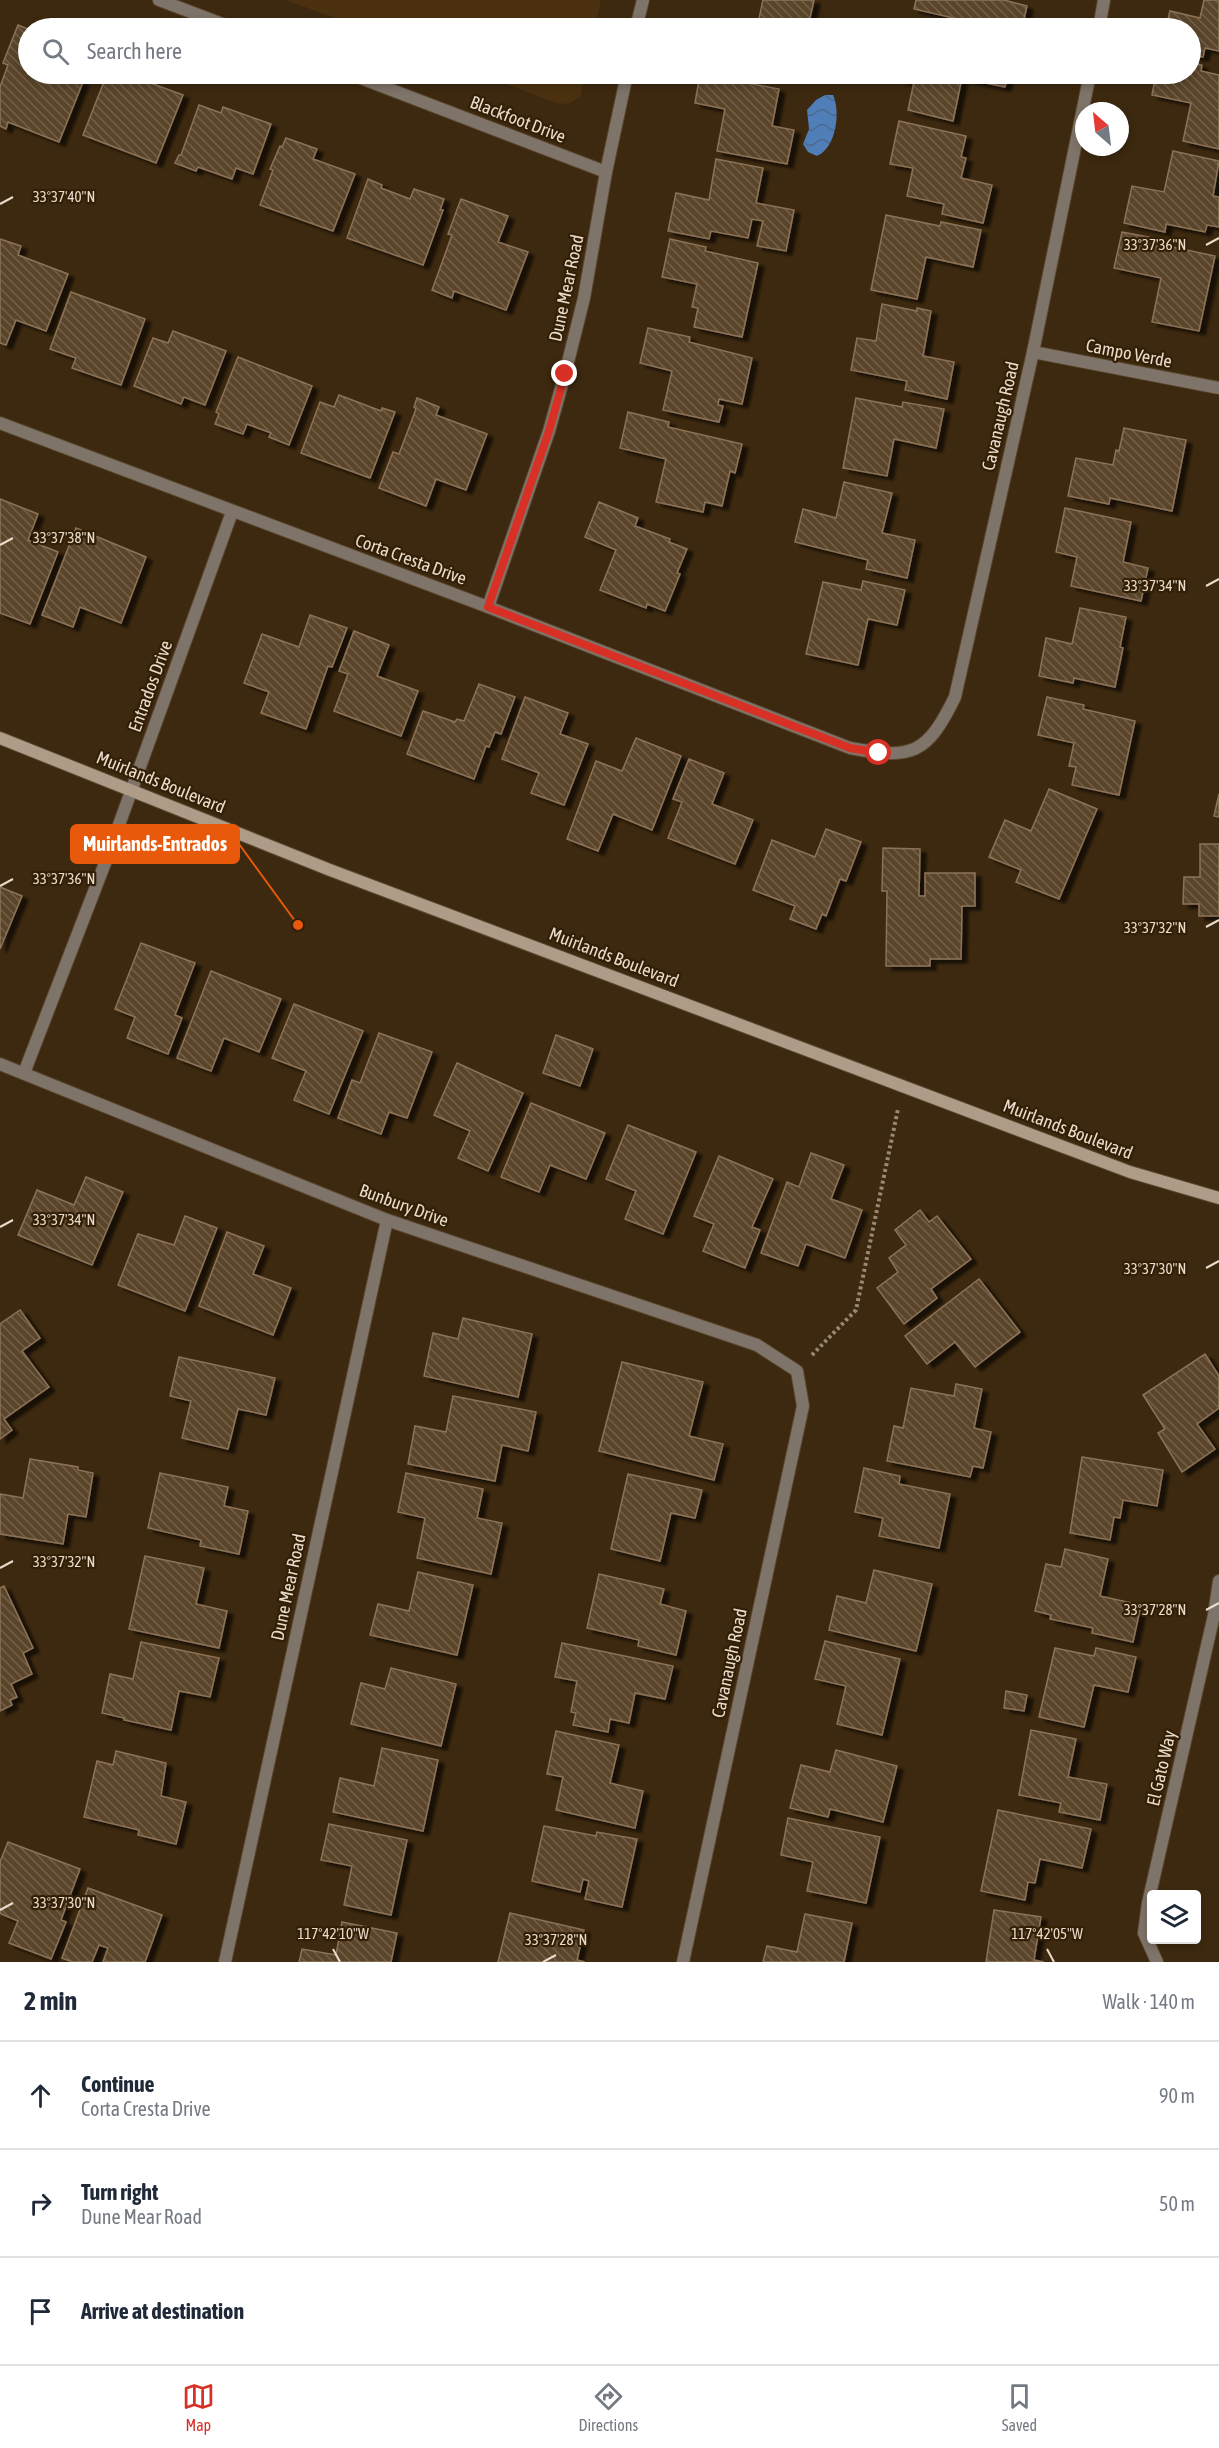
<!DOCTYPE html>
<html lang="en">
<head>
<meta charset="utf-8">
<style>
  :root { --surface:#fff; --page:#f6f6f7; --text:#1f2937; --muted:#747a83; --line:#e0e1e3; --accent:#d93025 }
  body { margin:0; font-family:"Asap Condensed",sans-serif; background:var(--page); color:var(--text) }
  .controls { position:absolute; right:18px; bottom:18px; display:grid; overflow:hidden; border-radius:6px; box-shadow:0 3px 9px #0003 }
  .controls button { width:54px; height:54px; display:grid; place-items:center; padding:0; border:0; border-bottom:2px solid var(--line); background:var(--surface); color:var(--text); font:30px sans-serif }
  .compass { position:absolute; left:1075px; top:102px; width:54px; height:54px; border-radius:50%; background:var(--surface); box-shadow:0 3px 9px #0003; rotate:332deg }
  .stop { position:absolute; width:18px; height:18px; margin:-14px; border:4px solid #d93025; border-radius:50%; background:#fff }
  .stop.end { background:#d93025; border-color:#fff; box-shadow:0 2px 6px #0008 }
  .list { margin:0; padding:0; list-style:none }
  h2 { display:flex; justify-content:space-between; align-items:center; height:78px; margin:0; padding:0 24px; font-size:26px }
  h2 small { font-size:20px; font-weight:400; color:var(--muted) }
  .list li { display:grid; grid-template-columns:39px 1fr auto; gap:18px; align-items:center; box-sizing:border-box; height:108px; padding:0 24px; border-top:2px solid var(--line) }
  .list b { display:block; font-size:22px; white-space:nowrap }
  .list p { margin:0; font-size:20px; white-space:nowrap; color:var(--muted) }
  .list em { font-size:20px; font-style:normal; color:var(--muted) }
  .icon { flex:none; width:33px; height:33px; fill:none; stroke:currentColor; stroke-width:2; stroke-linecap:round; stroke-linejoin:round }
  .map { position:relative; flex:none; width:1219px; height:1962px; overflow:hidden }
  .search { position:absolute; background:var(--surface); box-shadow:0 3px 9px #0003; left:18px; right:18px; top:18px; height:66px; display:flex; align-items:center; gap:15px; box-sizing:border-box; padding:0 21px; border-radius:33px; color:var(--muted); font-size:22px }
  .sheet { height:402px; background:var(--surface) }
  nav { display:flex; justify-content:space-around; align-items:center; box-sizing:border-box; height:84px; border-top:2px solid var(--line); background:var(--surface); font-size:16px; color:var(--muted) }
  nav a { display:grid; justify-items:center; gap:3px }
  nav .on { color:var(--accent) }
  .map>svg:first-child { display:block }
  .built { fill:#4b3110 }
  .water { fill:url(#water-waves) }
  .building { fill:url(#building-back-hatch); stroke:#8c7358; stroke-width:1.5; filter:url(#shadow) }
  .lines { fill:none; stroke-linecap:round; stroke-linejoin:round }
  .street-casing { stroke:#59462d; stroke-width:14 }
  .secondary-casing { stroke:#59462d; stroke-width:14 }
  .path { stroke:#998975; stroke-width:4; stroke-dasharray:3 3; stroke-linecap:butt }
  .street { stroke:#7f7469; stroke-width:12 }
  .secondary { stroke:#ae9c89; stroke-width:12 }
  .route { stroke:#d93025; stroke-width:8 }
  .ticks { fill:none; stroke:#e9dccd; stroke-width:2 }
  .labels { text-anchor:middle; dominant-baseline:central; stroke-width:4.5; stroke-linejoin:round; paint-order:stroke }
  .street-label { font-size:18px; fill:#e9dccd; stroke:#331f05 }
  .ticks-label { font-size:15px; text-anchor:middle; fill:#e9dccd; stroke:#331f05; stroke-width:4.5; stroke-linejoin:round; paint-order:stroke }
  .leader { fill:none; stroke:#e8590c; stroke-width:2 }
  .callout-dot { fill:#e8590c; stroke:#331f05; stroke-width:2 }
  .callout { fill:#e8590c; stroke:#e8590c; stroke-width:2 }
  .callout-label { font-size:20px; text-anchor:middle; font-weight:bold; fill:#fff }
</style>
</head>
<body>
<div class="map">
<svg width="1219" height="1962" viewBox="0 0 1219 1962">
  <defs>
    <pattern id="water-waves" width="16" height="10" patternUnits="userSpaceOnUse" patternTransform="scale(1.5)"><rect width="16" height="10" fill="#507eb8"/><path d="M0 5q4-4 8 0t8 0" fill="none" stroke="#4c698d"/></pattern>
    <pattern id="building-back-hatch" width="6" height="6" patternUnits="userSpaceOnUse" patternTransform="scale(1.5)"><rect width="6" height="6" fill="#5a442a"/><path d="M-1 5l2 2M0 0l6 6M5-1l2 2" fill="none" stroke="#725e48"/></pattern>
    <filter id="shadow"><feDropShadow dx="6" dy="4" stdDeviation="1.5" flood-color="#0009"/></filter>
  </defs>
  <rect width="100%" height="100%" fill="#3d290f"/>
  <g class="built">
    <polygon points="286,0 601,0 595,28 361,28"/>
    <polygon points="480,74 586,74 580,97 568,104 556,103"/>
  </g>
  <path class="water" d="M825,95H833C841,112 836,148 817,156L808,152L803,144L809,129L807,110L816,100Z"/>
  <g class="building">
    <polygon points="763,0 814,0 808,27 817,28 708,28 710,19 757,28"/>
    <polygon points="916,0 1004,0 1027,6 1022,28 980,28 980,24 914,9"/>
    <polygon points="1204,0 1219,0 1219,51 1205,48 1203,57 1190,55 1190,28 1166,28 1170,11 1200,18"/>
    <polygon points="18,25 28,29 28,74 63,74 83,82 59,142 8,122 6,129 0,126 0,87 8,65 3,63"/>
    <polygon points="1190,62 1202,65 1201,71 1219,75 1219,149 1183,141 1191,103 1152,95 1156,74 1190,74"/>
    <polygon points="107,74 126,74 183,95 156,163 83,135"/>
    <polygon points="700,74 744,74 742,82 779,89 772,126 794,130 787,164 717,151 725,109 695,103"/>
    <polygon points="901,74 1008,74 1005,87 962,78 953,121 908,110 914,82 900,80"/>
    <polygon points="199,105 221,113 223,107 271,124 253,174 236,168 232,179 198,167 196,171 175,163 179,155 181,155"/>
    <polygon points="899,121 966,136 961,157 966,158 961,178 992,185 983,223 942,214 944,204 907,196 913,168 890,164"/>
    <polygon points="286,138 317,149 313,159 355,174 333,231 260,205 273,170 270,169 280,146 282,147"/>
    <polygon points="1173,151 1219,161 1213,196 1219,197 1219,227 1207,225 1205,232 1166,224 1165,232 1124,223 1132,186 1164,192"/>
    <polygon points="716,159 763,168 756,203 794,210 786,251 757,246 763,221 752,219 748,238 711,231 709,239 668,231 676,193 709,200"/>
    <polygon points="368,179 382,185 381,188 410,199 414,189 444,199 440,210 443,210 423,265 347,238"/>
    <polygon points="461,199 508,216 498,242 528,252 506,310 454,291 452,298 432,290 452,235 448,234"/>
    <polygon points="886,215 940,226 941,222 981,230 973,267 926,257 917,299 871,290"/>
    <polygon points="1122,232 1164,240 1163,245 1215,256 1199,331 1152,322 1161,278 1114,268"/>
    <polygon points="0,239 21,246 18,255 68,274 46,331 16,320 6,345 0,343"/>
    <polygon points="670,239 706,247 705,251 758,263 742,337 694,327 698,308 692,307 697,284 662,277"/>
    <polygon points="71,292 145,319 121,385 72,368 76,358 50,349"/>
    <polygon points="882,304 917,311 917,308 931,311 923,356 954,362 947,399 905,390 907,381 851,370 857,338 876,341"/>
    <polygon points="648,328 690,337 689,342 752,358 742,404 719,399 718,405 723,406 719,422 663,410 672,371 640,363"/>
    <polygon points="173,331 226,351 205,405 184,397 181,404 134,386 153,338 168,343"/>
    <polygon points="238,357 312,386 289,445 269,437 271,433 247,424 243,434 215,424 219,414 216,412"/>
    <polygon points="339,395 381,411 382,408 395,412 370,478 301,453 320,402 334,407"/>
    <polygon points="417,398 439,407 436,415 487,434 466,490 436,479 426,506 379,488 393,452 399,454 416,409 414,407"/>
    <polygon points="856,398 902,407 903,402 944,409 936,448 894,439 887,476 843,468"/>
    <polygon points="628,412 669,422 668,427 742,444 735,473 730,471 722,506 705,502 703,512 656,502 666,459 620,448"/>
    <polygon points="1124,428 1186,440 1172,511 1110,498 1109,504 1068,496 1076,458 1113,465 1116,450 1119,451"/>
    <polygon points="844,482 892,493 882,533 915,540 907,578 866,569 868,560 795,542 803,509 836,518"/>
    <polygon points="0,499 38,514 28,540 58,552 30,624 0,613"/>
    <polygon points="599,502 638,518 635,526 670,539 669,542 687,549 677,573 680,574 665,611 647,604 646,608 600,590 616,550 585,537"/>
    <polygon points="1065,508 1131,522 1123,562 1148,568 1141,601 1071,586 1077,557 1056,552"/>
    <polygon points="76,528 146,557 121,623 80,607 73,627 42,615"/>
    <polygon points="863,581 905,590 897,625 868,619 858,665 806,654 823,582 861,590"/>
    <polygon points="1080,608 1126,617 1120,647 1123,648 1115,687 1074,678 1073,683 1039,676 1046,638 1072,644"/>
    <polygon points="310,615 347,628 332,667 328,666 306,729 261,713 269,692 244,683 262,634 299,647"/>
    <polygon points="354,631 389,645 377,676 418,691 401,736 334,711 348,674 339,671"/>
    <polygon points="479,684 515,697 501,734 495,732 489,747 486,746 474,779 407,754 423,711 455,722 457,719 464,721"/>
    <polygon points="525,697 568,713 560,734 588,744 564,805 531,793 539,773 502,759"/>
    <polygon points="1047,697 1084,705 1083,709 1135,721 1119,795 1072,785 1076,767 1069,766 1074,743 1038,735"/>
    <polygon points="636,738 681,756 652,830 613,814 598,851 567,839 596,761 622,771"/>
    <polygon points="689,759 724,773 712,804 753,820 735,864 668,838 682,802 673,799"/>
    <polygon points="1049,789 1097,809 1059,899 1016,882 1021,870 989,857 1005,820 1031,831"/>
    <polygon points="1219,794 1219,817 1214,816"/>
    <polygon points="826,829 861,842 846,881 840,879 826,916 822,914 816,929 790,919 795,906 753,890 772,840 815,857"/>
    <polygon points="1200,844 1219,844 1219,916 1199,916 1199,904 1183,904 1184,877 1200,877"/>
    <polygon points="883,848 920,849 919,896 925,896 925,873 975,873 975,906 962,906 961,959 930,959 930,966 886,966 887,891 882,891"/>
    <polygon points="0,887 22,896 0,949"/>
    <polygon points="141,943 195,963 175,1015 182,1018 168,1054 127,1038 135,1017 115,1009"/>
    <polygon points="211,971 281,999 259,1052 224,1038 211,1071 177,1058"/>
    <polygon points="294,1004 363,1031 329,1114 294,1100 306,1071 272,1058"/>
    <polygon points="379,1033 432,1052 407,1118 389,1112 381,1134 338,1118 352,1080 360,1083"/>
    <polygon points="556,1035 593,1049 580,1086 543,1073"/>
    <polygon points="457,1063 523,1093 488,1171 458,1158 470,1131 434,1115"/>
    <polygon points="531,1103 605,1133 586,1179 550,1165 539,1192 501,1177"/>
    <polygon points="628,1125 696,1152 663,1234 625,1219 636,1191 606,1179"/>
    <polygon points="811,1153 844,1165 831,1199 862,1210 845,1258 806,1244 798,1266 761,1253 787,1182 799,1187"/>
    <polygon points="719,1156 773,1179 752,1227 760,1230 745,1268 703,1251 714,1224 694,1216"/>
    <polygon points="86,1177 123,1192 92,1265 18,1235 37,1190 74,1205"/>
    <polygon points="920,1210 929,1222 937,1216 971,1259 931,1289 937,1298 904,1324 877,1288 898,1272 889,1258 906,1245 895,1230"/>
    <polygon points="185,1216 217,1228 185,1311 118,1285 138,1234 174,1245"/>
    <polygon points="227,1232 264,1246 253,1274 291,1288 273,1335 199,1306"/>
    <polygon points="979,1279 1020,1332 975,1367 955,1342 927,1364 905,1336"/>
    <polygon points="20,1310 40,1338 22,1351 49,1387 4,1419 12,1430 0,1439 0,1324"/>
    <polygon points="463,1318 532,1334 518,1397 424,1376 433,1333 458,1339"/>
    <polygon points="1205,1354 1219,1376 1219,1408 1197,1424 1215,1449 1182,1472 1158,1433 1165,1429 1143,1395"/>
    <polygon points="179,1357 275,1378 266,1415 238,1409 228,1449 182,1438 191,1401 170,1396"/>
    <polygon points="622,1362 703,1382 689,1436 723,1444 714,1480 599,1451"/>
    <polygon points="956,1384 982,1389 974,1428 991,1432 983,1468 973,1466 970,1477 887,1461 894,1426 903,1428 911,1388 954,1396"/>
    <polygon points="453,1396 536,1412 528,1451 502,1445 495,1481 408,1464 415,1426 446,1432"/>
    <polygon points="1082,1457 1163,1470 1157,1506 1123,1500 1120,1518 1114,1517 1110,1540 1070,1533"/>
    <polygon points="30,1459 78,1467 78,1470 93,1473 86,1517 68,1514 63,1544 0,1534 0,1494 23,1498"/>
    <polygon points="864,1468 900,1476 899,1484 950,1494 939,1548 879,1536 883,1518 855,1512"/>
    <polygon points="160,1473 228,1487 224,1506 248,1511 239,1554 200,1546 201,1540 148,1528"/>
    <polygon points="406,1473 483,1489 477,1518 502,1523 491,1574 417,1558 425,1518 398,1512"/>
    <polygon points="628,1474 702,1490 695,1518 671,1513 660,1561 611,1549"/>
    <polygon points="1065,1549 1108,1559 1100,1596 1141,1605 1133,1642 1092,1633 1093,1628 1050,1619 1051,1615 1035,1611 1046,1564 1061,1567"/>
    <polygon points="145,1556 204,1568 196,1604 227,1611 219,1648 129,1629"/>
    <polygon points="874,1570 932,1584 916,1651 829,1630 837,1596 866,1603"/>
    <polygon points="418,1572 473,1585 457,1655 370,1635 378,1604 409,1611"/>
    <polygon points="599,1574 664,1589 660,1604 686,1611 676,1655 638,1646 639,1640 587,1628"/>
    <polygon points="4,1586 33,1648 23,1653 32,1674 11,1684 17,1697 10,1700 12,1705 0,1711 0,1588"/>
    <polygon points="825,1641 900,1659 882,1735 837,1724 846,1686 815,1679"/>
    <polygon points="141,1642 219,1658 210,1697 179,1691 171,1730 124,1720 124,1718 102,1713 110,1674 133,1679"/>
    <polygon points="562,1643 673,1666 665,1699 635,1693 629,1723 610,1719 608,1732 573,1725 576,1713 571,1712 577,1681 555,1677"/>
    <polygon points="1055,1648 1094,1656 1096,1648 1136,1657 1128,1692 1094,1685 1084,1727 1039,1717"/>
    <polygon points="391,1668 456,1684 441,1746 351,1724 361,1683 385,1689"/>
    <polygon points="1006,1691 1027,1695 1024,1711 1004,1708"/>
    <polygon points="1031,1730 1076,1739 1068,1777 1107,1784 1100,1820 1059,1812 1061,1803 1019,1795"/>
    <polygon points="556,1731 619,1745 610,1783 643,1791 635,1828 556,1810 563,1777 547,1774"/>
    <polygon points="382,1748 438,1760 423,1831 333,1812 340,1778 374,1786"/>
    <polygon points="836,1750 897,1766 883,1822 830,1809 828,1817 790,1808 801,1765 830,1772"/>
    <polygon points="116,1751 166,1763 161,1796 186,1802 176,1844 138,1835 139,1830 84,1817 97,1761 113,1765"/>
    <polygon points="998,1810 1091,1829 1082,1868 1040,1859 1035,1883 1028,1882 1025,1900 981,1891"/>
    <polygon points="788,1818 880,1837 866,1903 807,1891 813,1862 781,1855"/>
    <polygon points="329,1824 407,1840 391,1915 344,1905 352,1866 321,1860"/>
    <polygon points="544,1826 596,1836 597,1832 637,1839 622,1907 585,1899 589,1881 583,1879 580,1892 532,1881"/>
    <polygon points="8,1842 80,1869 61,1920 66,1922 51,1959 9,1943 18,1921 1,1914 0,1911 0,1862"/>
    <polygon points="88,1888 162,1915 145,1962 103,1962 108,1948 99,1945 92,1962 72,1962 62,1958"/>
    <polygon points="994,1910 1041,1917 1034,1960 1044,1962 986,1962"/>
    <polygon points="510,1913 584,1930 577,1960 585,1962 498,1962"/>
    <polygon points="805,1914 852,1923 844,1962 763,1962 767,1946 797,1952"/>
    <polygon points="342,1922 397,1933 391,1962 299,1962 302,1949 336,1955"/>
  </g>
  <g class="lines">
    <g class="street-casing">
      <g id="street">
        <polyline points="159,0 233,28"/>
        <polyline points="636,28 643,0"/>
        <polyline points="1099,28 1104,0"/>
        <polyline points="350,74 606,172"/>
        <polyline points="1033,352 1219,388"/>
        <path d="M0,423L488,607L850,748C913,760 927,754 955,697L1033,352L1090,74"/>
        <polyline points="488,607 549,431 565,374 584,298 606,172 627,74"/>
        <polyline points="0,1064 387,1220 757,1345 797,1371 803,1406 683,1962"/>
        <polyline points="24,1073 107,858 232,512"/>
        <polyline points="225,1962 387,1220"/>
        <polyline points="1157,1962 1144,1933 1148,1903 1214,1615 1219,1581"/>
      </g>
    </g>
    <g class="secondary-casing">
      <polyline id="secondary" points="0,738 330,870 1130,1172 1219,1198"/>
    </g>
    <polyline class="path" points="812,1355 856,1310 898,1109"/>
    <use href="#street" class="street"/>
    <use href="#secondary" class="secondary"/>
  </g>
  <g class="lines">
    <polyline class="route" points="565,374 549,431 488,607 850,748 879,753"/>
  </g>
  <path class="ticks" d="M0,204L13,197M1206,245L1219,238M0,545L13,538M1206,586L1219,579M0,886L13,879M1206,927L1219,920M0,1227L13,1220M1206,1268L1219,1261M0,1568L13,1561M1206,1610L1219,1603M0,1910L13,1903M333,1949L340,1962M1047,1949L1054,1962M543,1962L556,1955"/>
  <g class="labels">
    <g class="street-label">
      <text transform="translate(518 119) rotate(21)">Blackfoot Drive</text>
      <text transform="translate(566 288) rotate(-78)">Dune Mear Road</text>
      <text transform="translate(1129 353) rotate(11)">Campo Verde</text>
      <text transform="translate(1000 416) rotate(-77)">Cavanaugh Road</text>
      <text transform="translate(411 559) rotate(20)">Corta Cresta Drive</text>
      <text transform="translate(150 686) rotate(-70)">Entrados Drive</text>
      <text transform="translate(161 782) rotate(22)">Muirlands Boulevard</text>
      <text transform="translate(614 957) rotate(21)">Muirlands Boulevard</text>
      <text transform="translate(1068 1129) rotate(21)">Muirlands Boulevard</text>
      <text transform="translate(404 1205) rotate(20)">Bunbury Drive</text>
      <text transform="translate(288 1587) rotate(-78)">Dune Mear Road</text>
      <text transform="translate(729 1663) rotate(-78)">Cavanaugh Road</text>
      <text transform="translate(1161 1768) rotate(-77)">El Gato Way</text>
    </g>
  </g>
  <g class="ticks-label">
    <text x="64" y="202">33°37'40"N</text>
    <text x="1155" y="250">33°37'36"N</text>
    <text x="64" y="543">33°37'38"N</text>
    <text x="1155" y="591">33°37'34"N</text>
    <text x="64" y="884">33°37'36"N</text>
    <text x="1155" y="933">33°37'32"N</text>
    <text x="64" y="1225">33°37'34"N</text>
    <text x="1155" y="1274">33°37'30"N</text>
    <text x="64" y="1567">33°37'32"N</text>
    <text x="1155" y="1615">33°37'28"N</text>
    <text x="64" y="1908">33°37'30"N</text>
    <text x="333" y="1939">117°42'10"W</text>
    <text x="1047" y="1939">117°42'05"W</text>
    <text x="556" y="1945">33°37'28"N</text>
  </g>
  <path class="leader" d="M298 925L239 844"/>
  <circle class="callout-dot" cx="298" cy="925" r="6"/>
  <rect class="callout" x="71" y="825" width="168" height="38" rx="6"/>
  <g class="callout-label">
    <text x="155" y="851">Muirlands-Entrados</text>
  </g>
</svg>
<div class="controls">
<button><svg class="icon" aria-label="layers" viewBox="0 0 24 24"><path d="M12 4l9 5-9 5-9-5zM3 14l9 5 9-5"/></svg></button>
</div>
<svg class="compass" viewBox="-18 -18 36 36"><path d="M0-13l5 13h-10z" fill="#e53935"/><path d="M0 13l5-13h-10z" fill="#747a83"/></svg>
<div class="stop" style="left:879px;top:753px"></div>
<div class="stop end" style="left:565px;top:374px"></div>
<div class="search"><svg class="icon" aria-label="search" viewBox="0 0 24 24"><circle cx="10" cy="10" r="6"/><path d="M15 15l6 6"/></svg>Search here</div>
</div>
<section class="sheet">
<h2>2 min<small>Walk · 140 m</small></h2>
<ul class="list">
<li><svg class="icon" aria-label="ahead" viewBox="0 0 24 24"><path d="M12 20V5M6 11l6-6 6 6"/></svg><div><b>Continue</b><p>Corta Cresta Drive</p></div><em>90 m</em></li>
<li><svg class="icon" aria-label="right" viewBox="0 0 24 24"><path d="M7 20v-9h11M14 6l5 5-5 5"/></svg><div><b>Turn right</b><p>Dune Mear Road</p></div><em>50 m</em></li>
<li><svg class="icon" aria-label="arrive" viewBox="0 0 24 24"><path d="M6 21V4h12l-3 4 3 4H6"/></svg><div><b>Arrive at destination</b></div></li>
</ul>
</section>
<nav>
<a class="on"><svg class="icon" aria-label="map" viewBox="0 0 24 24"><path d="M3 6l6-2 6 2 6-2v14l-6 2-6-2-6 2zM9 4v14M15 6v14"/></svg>Map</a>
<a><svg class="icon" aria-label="directions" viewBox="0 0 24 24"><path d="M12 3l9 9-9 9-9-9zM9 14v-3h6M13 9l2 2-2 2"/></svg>Directions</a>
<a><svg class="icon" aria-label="saved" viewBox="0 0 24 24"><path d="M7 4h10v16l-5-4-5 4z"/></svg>Saved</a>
</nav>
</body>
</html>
